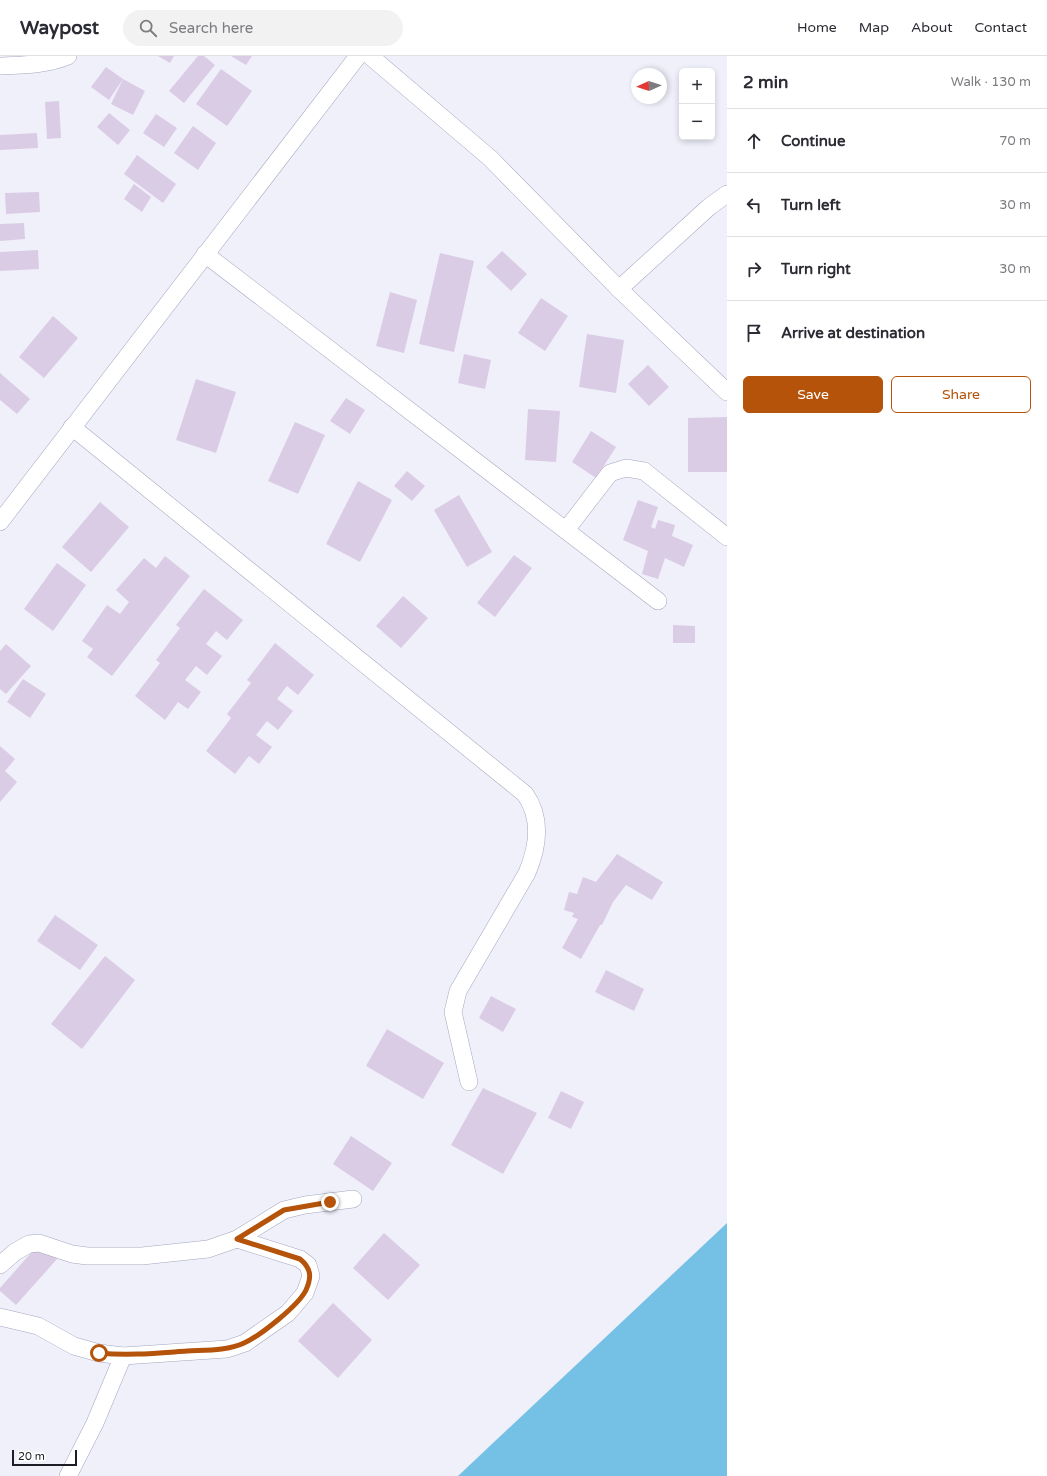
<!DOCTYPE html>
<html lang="en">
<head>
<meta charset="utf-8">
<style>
  :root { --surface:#fff; --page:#f2f2f3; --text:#2b2b33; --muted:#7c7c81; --line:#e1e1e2; --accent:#b45309 }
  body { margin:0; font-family:"Varela Round",sans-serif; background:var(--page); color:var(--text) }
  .controls { position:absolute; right:12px; top:12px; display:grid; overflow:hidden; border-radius:6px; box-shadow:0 2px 6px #0003 }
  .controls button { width:36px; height:36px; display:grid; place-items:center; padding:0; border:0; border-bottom:1px solid var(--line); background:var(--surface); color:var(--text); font:20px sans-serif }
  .compass { position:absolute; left:631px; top:12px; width:36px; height:36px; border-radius:50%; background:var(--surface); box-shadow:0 2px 6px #0003; rotate:267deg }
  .scale { position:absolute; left:12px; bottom:10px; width:65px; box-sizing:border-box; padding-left:4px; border:2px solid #1d1d26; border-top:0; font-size:11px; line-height:14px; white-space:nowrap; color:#1d1d26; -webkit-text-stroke:3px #fff; paint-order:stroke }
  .stop { position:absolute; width:12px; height:12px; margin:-9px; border:3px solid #b45309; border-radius:50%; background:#fff }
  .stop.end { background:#b45309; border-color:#fff; box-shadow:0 1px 4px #0008 }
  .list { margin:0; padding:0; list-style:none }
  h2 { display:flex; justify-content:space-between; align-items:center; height:52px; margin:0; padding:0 16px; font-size:17px }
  h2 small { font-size:13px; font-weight:400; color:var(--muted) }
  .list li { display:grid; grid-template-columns:26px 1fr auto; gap:12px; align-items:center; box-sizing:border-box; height:64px; padding:0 16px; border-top:1px solid var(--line) }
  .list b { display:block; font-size:15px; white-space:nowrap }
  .list em { font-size:13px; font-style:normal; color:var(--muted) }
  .actions { display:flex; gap:8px; padding:12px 16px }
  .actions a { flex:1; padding:9px 0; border:1px solid var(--accent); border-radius:6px; text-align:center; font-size:14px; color:var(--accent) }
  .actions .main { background:var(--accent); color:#fff }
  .icon { flex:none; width:22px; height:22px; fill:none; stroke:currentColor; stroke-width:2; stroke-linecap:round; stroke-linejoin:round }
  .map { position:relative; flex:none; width:727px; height:1420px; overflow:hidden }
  header { display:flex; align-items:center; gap:24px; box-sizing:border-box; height:56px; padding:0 20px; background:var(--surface); border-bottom:1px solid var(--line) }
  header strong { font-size:19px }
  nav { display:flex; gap:22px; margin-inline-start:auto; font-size:14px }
  .search { width:280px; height:36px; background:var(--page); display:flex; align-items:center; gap:10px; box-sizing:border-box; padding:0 14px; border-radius:22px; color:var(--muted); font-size:15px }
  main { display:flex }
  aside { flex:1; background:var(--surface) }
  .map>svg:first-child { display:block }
  .water { fill:#75c0e5 }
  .building { fill:#dbcce5 }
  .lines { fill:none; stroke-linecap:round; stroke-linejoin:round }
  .street-casing { stroke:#a4a5be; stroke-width:18 }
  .street { stroke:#fff; stroke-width:17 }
  .route { stroke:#b45309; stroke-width:5 }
</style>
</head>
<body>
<header>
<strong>Waypost</strong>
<div class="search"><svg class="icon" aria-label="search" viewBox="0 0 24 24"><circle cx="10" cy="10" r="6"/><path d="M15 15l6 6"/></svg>Search here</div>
<nav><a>Home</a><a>Map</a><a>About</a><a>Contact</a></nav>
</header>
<main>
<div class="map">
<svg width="727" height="1420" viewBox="0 0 727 1420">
  <rect width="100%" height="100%" fill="#f0f0fb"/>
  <polygon class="water" points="727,1167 727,1420 458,1420"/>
  <g class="building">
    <polygon points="158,0 174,0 170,7"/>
    <polygon points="198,0 204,0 215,9 184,47 169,35"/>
    <polygon points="231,0 252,0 246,9"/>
    <polygon points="106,11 123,23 109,44 91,31"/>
    <polygon points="221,13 252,35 227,70 196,48"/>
    <polygon points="123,23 145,35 133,59 111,48"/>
    <polygon points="59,45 61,82 47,83 45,46"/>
    <polygon points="109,57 130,74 118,89 97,71"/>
    <polygon points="156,58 177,72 164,91 143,77"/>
    <polygon points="193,70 216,87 198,114 174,97"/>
    <polygon points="37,77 38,92 0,94 0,79"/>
    <polygon points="137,99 176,128 163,147 124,118"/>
    <polygon points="134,128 151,141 142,156 124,143"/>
    <polygon points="39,136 40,156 6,158 5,137"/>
    <polygon points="24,167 25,183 0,185 0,168"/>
    <polygon points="38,194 39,213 0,215 0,196"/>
    <polygon points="502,195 527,218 511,235 486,211"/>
    <polygon points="440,197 474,205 454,296 419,288"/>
    <polygon points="390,236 417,244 404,297 376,290"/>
    <polygon points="541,242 568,260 545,295 518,277"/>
    <polygon points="53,260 78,282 44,322 19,301"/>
    <polygon points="587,278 624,284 616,337 579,331"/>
    <polygon points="464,298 491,304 485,333 458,327"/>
    <polygon points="648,309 669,331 649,350 628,328"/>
    <polygon points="0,317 30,343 17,358 0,344"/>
    <polygon points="196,323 236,336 216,397 176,384"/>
    <polygon points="346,342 365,354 350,378 330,365"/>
    <polygon points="528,353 560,355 556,406 525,404"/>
    <polygon points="727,361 727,416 688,416 688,362"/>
    <polygon points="295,366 325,379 298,438 268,425"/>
    <polygon points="591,375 616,391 596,422 572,406"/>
    <polygon points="407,415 425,430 412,445 394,430"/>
    <polygon points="358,425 392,444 360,506 326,488"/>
    <polygon points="459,439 492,496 467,511 434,454"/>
    <polygon points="638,444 658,451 651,471 655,473 658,464 675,469 672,480 693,489 684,511 665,502 658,523 642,518 648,495 623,484"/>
    <polygon points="100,446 129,471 91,516 62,491"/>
    <polygon points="514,499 532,512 495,561 477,547"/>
    <polygon points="165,500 190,520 112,620 87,601 93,593 82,585 107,549 120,558 129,546 116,534 144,502 156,512"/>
    <polygon points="57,507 86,529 53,575 24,553"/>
    <polygon points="204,533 243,564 227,584 216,575 206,588 222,600 207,619 196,610 185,624 201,636 188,653 178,646 165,664 135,640 160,607 156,604 180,572 176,569"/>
    <polygon points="403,540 428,562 401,592 376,570"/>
    <polygon points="673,569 695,570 695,587 673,587"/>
    <polygon points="275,587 314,619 298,639 287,630 277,643 293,655 278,674 267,665 256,679 272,691 259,708 249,700 235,718 206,695 231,662 227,658 251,627 247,624"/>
    <polygon points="6,588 31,610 6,638 0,633 0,595"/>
    <polygon points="23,623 46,638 30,662 7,646"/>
    <polygon points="0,690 15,703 5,715 17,726 0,746"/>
    <polygon points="617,798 663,826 652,844 626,829 613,846 602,869 600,869 581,903 562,892 578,863 572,861 574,857 564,854 569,836 577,838 583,821 596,826"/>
    <polygon points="55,859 98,889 80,914 37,885"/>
    <polygon points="105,900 135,924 82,993 51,968"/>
    <polygon points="606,914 644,933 634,955 595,936"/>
    <polygon points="491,940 516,953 503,976 479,962"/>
    <polygon points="387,973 444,1007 423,1043 366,1010"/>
    <polygon points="483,1032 537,1057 503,1118 451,1089"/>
    <polygon points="561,1035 584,1046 571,1073 548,1062"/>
    <polygon points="351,1080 392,1107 373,1135 333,1108"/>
    <polygon points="384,1177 420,1209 388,1244 353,1212"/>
    <polygon points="39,1188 57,1203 16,1249 0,1235 0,1232"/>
    <polygon points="333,1247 372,1284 338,1322 298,1285"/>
  </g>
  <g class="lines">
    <g class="street-casing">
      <g id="street">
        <polyline points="370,0 490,102 619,233 727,336"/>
        <path d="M0,10C23,9 47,9 68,0"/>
        <polyline points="205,198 658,545"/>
        <polyline points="619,233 709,151 727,138"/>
        <path d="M72,371L525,738C542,762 538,791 527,817L458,935L453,956L469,1026"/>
        <polyline points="0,466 358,0"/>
        <polyline points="566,474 610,417 626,412 644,415 727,481"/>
        <polyline points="0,1209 15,1196 29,1188 39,1187 72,1198 87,1200 142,1200 208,1193 237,1183 284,1154 305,1149 353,1143"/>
        <polyline points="0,1261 38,1270 74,1290 99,1297 123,1300 227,1293 245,1287 288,1257 305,1237 311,1220 308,1209 300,1203 237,1183"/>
        <polyline points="68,1420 95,1367 123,1300"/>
      </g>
    </g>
    <use href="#street" class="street"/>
  </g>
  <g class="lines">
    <path class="route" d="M99,1297C129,1300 158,1297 187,1295C206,1294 227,1295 244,1287C260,1280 299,1249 306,1234C312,1221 311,1212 300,1203L237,1183L284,1154L330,1146"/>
  </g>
</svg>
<div class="controls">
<button>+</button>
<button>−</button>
</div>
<svg class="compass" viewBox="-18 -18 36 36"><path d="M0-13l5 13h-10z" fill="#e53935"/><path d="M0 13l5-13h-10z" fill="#7c7c81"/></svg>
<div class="scale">20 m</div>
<div class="stop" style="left:99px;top:1297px"></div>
<div class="stop end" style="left:330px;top:1146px"></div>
</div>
<aside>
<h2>2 min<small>Walk · 130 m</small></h2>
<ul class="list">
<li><svg class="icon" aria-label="ahead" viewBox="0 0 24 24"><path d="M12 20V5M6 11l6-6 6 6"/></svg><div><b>Continue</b></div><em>70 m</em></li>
<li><svg class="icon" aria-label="left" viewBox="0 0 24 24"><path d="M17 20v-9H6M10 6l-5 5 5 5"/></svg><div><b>Turn left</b></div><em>30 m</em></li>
<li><svg class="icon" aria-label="right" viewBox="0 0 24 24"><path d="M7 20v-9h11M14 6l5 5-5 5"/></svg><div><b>Turn right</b></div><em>30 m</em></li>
<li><svg class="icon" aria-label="arrive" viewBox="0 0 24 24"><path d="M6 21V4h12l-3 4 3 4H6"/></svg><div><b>Arrive at destination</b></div></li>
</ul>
<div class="actions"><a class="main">Save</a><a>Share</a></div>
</aside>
</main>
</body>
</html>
